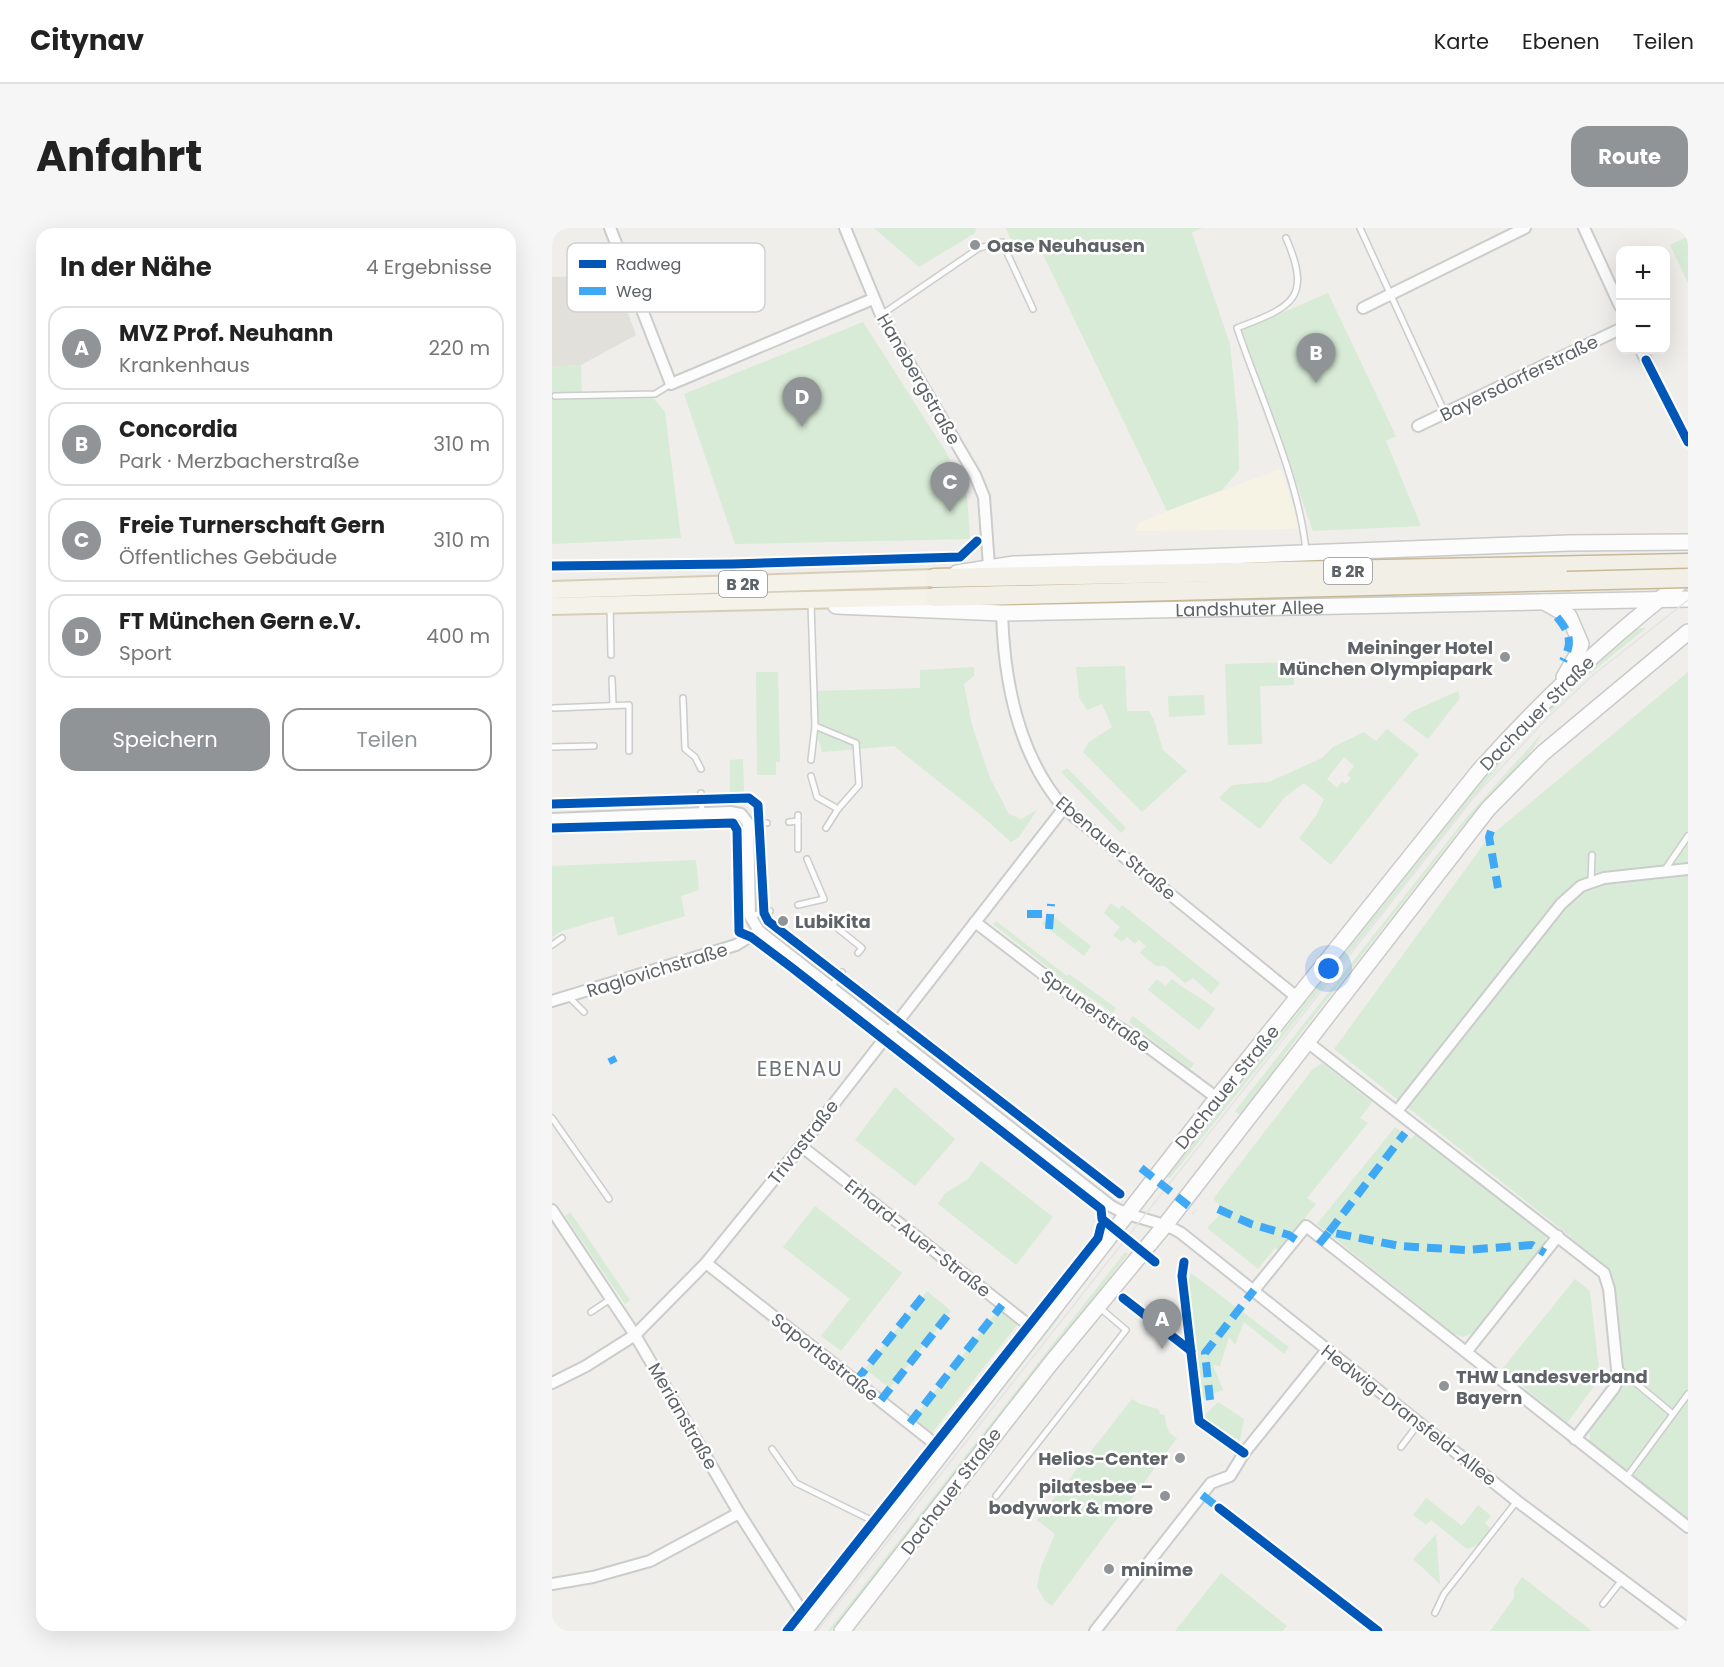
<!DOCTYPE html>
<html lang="de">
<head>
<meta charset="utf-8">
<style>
  :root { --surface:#fff; --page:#f6f6f6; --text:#222; --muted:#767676; --line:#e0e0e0; --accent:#919496 }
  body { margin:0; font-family:Poppins,sans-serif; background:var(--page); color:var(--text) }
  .controls { position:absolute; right:18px; top:18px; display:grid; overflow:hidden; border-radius:12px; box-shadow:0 6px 24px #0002 }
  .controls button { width:54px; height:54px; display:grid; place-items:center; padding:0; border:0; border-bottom:2px solid var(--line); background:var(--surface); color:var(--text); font:30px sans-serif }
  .you { position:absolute; left:777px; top:741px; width:21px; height:21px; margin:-15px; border:4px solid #fff; border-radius:50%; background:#1a73e8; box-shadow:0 0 0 9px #1a73e833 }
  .badge { display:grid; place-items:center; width:39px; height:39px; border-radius:50%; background:var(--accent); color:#fff; font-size:20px; font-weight:700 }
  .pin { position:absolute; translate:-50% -50px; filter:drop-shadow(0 2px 3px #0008) }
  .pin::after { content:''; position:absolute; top:32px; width:21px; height:18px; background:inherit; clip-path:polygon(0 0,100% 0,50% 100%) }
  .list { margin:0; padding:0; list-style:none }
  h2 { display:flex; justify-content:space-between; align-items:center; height:78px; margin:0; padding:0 24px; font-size:26px }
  h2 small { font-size:20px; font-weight:400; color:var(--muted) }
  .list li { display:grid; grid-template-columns:39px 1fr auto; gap:18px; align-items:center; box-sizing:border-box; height:84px; margin:0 12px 12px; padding:0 12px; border:2px solid var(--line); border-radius:18px }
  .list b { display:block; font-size:22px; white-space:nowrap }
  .list p { margin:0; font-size:20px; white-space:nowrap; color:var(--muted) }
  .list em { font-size:20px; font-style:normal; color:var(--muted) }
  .actions { display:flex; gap:12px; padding:18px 24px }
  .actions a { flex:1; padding:14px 0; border:2px solid var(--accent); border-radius:18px; text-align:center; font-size:21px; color:var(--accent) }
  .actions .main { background:var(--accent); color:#fff }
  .map { position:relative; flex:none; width:1136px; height:1403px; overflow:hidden; border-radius:18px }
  header { display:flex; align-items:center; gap:36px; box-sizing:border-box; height:84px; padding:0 30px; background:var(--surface); border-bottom:2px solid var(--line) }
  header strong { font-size:28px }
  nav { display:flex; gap:33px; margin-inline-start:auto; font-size:21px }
  .intro { display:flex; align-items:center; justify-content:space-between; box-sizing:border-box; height:144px; padding:0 36px }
  h1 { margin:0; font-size:42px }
  .button { padding:15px 27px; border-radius:18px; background:var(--accent); color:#fff; font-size:21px; font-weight:700 }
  main { display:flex; gap:36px; padding:0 36px }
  aside { flex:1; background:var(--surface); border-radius:18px; box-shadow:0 6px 24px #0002 }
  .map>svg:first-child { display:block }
  .commercial { fill:#f7f3e4 }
  .education { fill:#e2e0da }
  .green { fill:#d8ebd6; fill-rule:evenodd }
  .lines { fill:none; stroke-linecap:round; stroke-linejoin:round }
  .service-casing { stroke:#cbcccc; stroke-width:8 }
  .minor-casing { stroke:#cbcccc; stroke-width:14 }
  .secondary-casing { stroke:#cacacb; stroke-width:18 }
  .primary-casing { stroke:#d7ceb8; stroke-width:20 }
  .trunk-casing { stroke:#c8b996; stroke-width:21 }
  .service { stroke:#fdfcfc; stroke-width:5 }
  .minor { stroke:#fdfcfc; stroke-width:10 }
  .secondary { stroke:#fdfcfc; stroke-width:15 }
  .primary { stroke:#f4f2e9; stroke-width:16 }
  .trunk { stroke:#f2f0e6; stroke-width:18 }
  .tram { stroke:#e4e4e4; stroke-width:1.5 }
  .trunk-bridge-casing { stroke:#c8b996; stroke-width:21; stroke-linecap:butt }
  .trunk-bridge { stroke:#f2f0e6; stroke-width:18 }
  .quiet { stroke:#3fa9f5; stroke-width:8; stroke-dasharray:15 8; stroke-linecap:butt }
  .cycleway-casing { stroke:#fff; stroke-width:13 }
  .cycleway { stroke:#0057b8; stroke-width:9 }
  .poi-dot { fill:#919496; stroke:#fff; stroke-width:2 }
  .labels { text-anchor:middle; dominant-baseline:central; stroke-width:5; stroke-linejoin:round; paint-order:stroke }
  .shield { fill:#fff; stroke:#8f9295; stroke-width:1.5 }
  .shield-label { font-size:16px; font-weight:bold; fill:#5f6368 }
  .poi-label { font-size:18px; font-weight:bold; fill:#5f6368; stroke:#fff; text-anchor:start }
  .street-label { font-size:18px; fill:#5f6368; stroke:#fff }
  .quarter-label { font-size:21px; letter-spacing:1.5px; fill:#70757a; stroke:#fff }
  .key { fill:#fff; stroke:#cfd0d2; stroke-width:1.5 }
  .key-label { font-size:16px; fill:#5f6368 }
</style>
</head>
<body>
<header>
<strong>Citynav</strong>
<nav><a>Karte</a><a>Ebenen</a><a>Teilen</a></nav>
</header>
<div class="intro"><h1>Anfahrt</h1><a class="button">Route</a></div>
<main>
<aside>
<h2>In der Nähe<small>4 Ergebnisse</small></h2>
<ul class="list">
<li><span class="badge">A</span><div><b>MVZ Prof. Neuhann</b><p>Krankenhaus</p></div><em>220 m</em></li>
<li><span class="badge">B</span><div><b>Concordia</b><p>Park · Merzbacherstraße</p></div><em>310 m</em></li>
<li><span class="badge">C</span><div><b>Freie Turnerschaft Gern</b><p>Öffentliches Gebäude</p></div><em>310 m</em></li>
<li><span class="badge">D</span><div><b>FT München Gern e.V.</b><p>Sport</p></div><em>400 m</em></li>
</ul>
<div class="actions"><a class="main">Speichern</a><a>Teilen</a></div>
</aside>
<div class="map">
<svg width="1136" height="1403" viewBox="0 0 1136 1403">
  <rect width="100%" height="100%" fill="#efeeea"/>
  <polygon class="commercial" points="729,241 749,301 583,303 586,296 615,283"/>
  <polygon class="education" points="59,39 84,107 29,137 0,139 0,49 37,48"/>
  <g class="green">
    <polygon points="322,0 424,0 423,5 367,39"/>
    <polygon points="454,0 650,0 640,5 678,116 686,196 687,242 670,262 615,283 484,12 463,21"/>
    <polygon points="1136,8 1136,55 1118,17"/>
    <polygon points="776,65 844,208 834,213 869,298 761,303 690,102"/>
    <polygon points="311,94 394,224 415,268 418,311 183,316 132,166"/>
    <polygon points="29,137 30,171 101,170 113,184 129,310 0,316 0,139"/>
    <polygon points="860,369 841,372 532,380 433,375"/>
    <polygon points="1084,400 1094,400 1035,448 958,524 618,950 615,949 956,520 1002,474"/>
    <polygon points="741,434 742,457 708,458 710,516 676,517 673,436"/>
    <polygon points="573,438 575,483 597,483 602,492 611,522 635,543 590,584 531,524 537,514 560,499 550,476 535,482 527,469 524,439"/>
    <polygon points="422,439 422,448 412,456 420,497 438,550 457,586 469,591 485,582 467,609 459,614 430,588 342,518 270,524 263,498 264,463 368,460 368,442"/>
    <polygon points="204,444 226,444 228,534 224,534 224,547 205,547"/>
    <polygon points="1136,444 1136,1299 1040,1224 1036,1195 1062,1160 1052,1045 1014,1005 782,821 937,609"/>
    <polygon points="906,463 908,470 876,511 851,492 859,484"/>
    <polygon points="652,467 653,487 617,489 616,468"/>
    <path d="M835,501L867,526L779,637L747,610L764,588L772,571L752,555L732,570L708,601L667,570L680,557L717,554L770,530L781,519L812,504L824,513ZM792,529L802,538L795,547L799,550L794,556L790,553L785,560L775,551Z"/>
    <path d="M990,505C971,543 932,571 905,605C852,674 798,742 745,810C725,835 710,865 688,887L683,883L914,590Z"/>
    <polygon points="191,531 192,564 178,564 178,532"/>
    <polygon points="515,540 574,600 569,605 509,544"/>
    <polygon points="144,632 147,662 129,668 133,688 66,708 61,688 10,703 0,709 0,638"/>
    <polygon points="559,675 567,681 570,677 668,755 659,766 641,750 633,755 613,738 604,738 588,725 594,718 587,712 583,716 575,709 570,714 561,707 568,699 552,685"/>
    <polygon points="498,686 539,718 532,728 490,696"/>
    <polygon points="444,693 515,748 517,746 564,780 561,785 516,755 441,696"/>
    <path d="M605,751L613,758L620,751C634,763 649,769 663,781L647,802L596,762Z"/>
    <polygon points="581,788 642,836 638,841 577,794"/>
    <polygon points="770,835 820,874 808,890 816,895 755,970 764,976 727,1023 723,1020 706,1041 655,1000 673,981 661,971 760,842"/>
    <polygon points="343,859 403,911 363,958 303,912"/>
    <polygon points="843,899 859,911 865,905 994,1008 992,1016 921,1105 911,1109 902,1106 765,996"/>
    <polygon points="429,933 501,989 464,1037 386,976 393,965 416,951"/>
    <polygon points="263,978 350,1045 289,1123 269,1108 298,1071 231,1019"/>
    <polygon points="18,984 78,1072 73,1076 13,988"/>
    <polygon points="573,1024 576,1026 279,1403 276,1403"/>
    <polygon points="639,1045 737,1119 732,1126 692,1094 683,1117 677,1109 668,1138 661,1137 671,1162 649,1171 636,1054"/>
    <polygon points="1023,1051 1038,1063 1048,1150 1015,1195 950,1141"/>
    <polygon points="375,1063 399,1083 338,1160 313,1141"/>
    <polygon points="450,1077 469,1092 376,1210 358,1195"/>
    <polygon points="502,1085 508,1089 260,1403 465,1142"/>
    <path d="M580,1171L588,1176L606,1181L608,1186L613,1187C614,1198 615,1205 625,1210L500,1378L493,1373L485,1359L489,1339L503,1306L485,1292Z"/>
    <polygon points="666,1174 692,1191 688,1213 650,1190"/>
    <polygon points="874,1270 910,1298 926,1277 939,1288 933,1295 939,1301 926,1317 915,1321 879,1292 874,1297 861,1287"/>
    <polygon points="884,1306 888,1356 861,1331"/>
    <polygon points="669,1345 735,1398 731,1403 623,1403"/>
    <polygon points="970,1349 1040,1403 938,1403 962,1370 962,1361"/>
  </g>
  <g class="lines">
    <g class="service-casing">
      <g id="service">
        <polyline points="808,0 893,185"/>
        <path d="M734,10C761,72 739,79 685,100C708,168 747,252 754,323"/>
        <polyline points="39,34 67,24"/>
        <polyline points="329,87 427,20 450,14 481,81"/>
        <polyline points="3,168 103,166 119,156"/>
        <polyline points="58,378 59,427"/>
        <polyline points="60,451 61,477"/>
        <polyline points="131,470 133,521 143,529 149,541"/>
        <polyline points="2,480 77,477 77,523"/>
        <polyline points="0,519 42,518"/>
        <polyline points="259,532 263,498 259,375"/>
        <polyline points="259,548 265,569 286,581 307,557 304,515 263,498"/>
        <polyline points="149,565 150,585"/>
        <polyline points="246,587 246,621"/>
        <polyline points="237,594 246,593"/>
        <polyline points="196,595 215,595"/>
        <polyline points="274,600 286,581"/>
        <polyline points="1112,643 1136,608"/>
        <polyline points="1039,655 1040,627"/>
        <polyline points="246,677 272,671 255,631"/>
        <polyline points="198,688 218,683"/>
        <polyline points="279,695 310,720 306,725"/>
        <polyline points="0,717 10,710"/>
        <polyline points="279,759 290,744"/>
        <polyline points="17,769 32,784"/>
        <polyline points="0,890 57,971"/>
        <polyline points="39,1084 60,1070"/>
        <polyline points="1067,1141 1121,1186"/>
        <polyline points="849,1219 867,1195"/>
        <polyline points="220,1221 244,1255 321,1293 329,1303"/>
        <polyline points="1074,1250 1136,1166"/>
        <polyline points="444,1268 574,1102 548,1080"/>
        <polyline points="1051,1376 1070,1352"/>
        <polyline points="883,1385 892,1366 965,1273"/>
      </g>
    </g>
    <g class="minor-casing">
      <g id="minor">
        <polyline points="58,0 119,156 321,71"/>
        <polyline points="293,0 329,87 423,247 432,269 437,338"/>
        <polyline points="1032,0 1068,78"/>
        <polyline points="811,80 973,0"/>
        <polyline points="1089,122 1094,132"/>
        <polyline points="866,198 1068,101"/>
        <path d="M450,385C452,454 466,527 512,580L747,771"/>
        <path d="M0,591L178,584L189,586L196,595L198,688L207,703L559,978C581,992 607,991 629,1005L965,1273L1136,1401"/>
        <polyline points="423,694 530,776 588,813 665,870"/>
        <polyline points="0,773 184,717 207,703"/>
        <polyline points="754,813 1052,1045 1057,1061 1066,1151 1062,1160 1023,1211"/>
        <polyline points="846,882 1009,676 1029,658 1052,650 1136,641"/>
        <polyline points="249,918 483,1102"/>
        <polyline points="0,982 83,1107 187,1285 258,1396"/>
        <polyline points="154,1035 392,1223"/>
        <polyline points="702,1062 754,998 1136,1299"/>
        <polyline points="915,1123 1006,1008"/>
        <polyline points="0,1155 34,1138 83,1107 154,1035 249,918 512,580"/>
        <polyline points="0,1356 41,1349 98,1333 187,1285"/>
        <polyline points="543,1403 659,1255 678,1248 692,1225 775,1122"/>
      </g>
    </g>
    <g class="secondary-casing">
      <g id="secondary">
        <polyline points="405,345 462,336 1016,315 1136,314"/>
        <polyline points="992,374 1017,388 1029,416 1025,427 1012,449"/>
        <path id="s1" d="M284,378L450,385L1136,371"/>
        <path d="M252,1403L665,870L926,544C989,473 1060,407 1136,349"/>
        <polyline points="290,1403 499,1135 614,996 936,581 991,525 1136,404"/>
      </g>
    </g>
    <g class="primary-casing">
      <g id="primary">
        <polyline points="0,362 382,350"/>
        <polyline points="0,378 382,369"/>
      </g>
    </g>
    <g class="trunk-casing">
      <g id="trunk">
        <polyline points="382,350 1136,335"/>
        <polyline points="382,369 1015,353"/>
      </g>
    </g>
    <use href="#service" class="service"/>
    <use href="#minor" class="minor"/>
    <use href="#secondary" class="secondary"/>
    <use href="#primary" class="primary"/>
    <use href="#trunk" class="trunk"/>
    <polyline class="tram" points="265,1403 922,569 995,490 1041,447 1136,372"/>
    <g class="trunk-bridge-casing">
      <polyline id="trunk-bridge" points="1015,353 1136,350"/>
    </g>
    <use href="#trunk-bridge" class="trunk-bridge"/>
    <g class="quiet">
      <path d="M1005,389C1018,405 1021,414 1011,433"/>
      <polyline points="939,603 937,609 946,660"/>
      <polyline points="475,686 498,686"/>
      <polyline points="497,701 499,676"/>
      <polyline points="59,829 62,835"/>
      <polyline points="589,940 643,983"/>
      <polyline points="666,981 699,996 737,1007 750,1016"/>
      <polyline points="777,1004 853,905"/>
      <polyline points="767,1016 777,1004 848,1018 913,1022 980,1017 993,1025"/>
      <polyline points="304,1153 375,1063"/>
      <polyline points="329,1172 399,1083"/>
      <polyline points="658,1172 653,1125 702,1062"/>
      <polyline points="358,1195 450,1077"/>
      <polyline points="650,1267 672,1284"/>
    </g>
    <g class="cycleway-casing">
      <g id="cycleway">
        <polyline points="1094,132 1136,214"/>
        <polyline points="0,338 181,336 408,329 425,313"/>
        <polyline points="0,576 197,570 206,577 212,685 216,693 568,966"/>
        <polyline points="0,600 181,595 185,602 187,704 199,709 239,739 549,981 550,991 603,1034"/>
        <polyline points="632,1034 630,1048 647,1193 692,1225"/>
        <polyline points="571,1070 639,1123"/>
        <polyline points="667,1280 826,1403"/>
        <polyline points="235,1403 546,1010 549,998"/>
      </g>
    </g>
    <use href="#cycleway" class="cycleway"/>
  </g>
  <g class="poi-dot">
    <circle cx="423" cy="17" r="6"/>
    <circle cx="953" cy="429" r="6"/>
    <circle cx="231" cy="693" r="6"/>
    <circle cx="892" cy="1158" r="6"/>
    <circle cx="628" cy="1230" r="6"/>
    <circle cx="613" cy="1268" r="6"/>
    <circle cx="557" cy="1341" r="6"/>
  </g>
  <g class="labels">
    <g class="shield">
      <rect x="772" y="330" width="48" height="26" rx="4.5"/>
      <rect x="167" y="343" width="48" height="26" rx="4.5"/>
    </g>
    <g class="shield-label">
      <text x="796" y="343">B 2R</text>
      <text x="191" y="356">B 2R</text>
    </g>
    <g class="poi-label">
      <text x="435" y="17">Oase Neuhausen</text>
      <text x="941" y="419" text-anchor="end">Meininger Hotel<tspan x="941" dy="21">München Olympiapark</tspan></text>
      <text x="243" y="693">LubiKita</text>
      <text x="904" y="1148">THW Landesverband<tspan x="904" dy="21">Bayern</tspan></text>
      <text x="616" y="1230" text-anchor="end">Helios-Center</text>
      <text x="601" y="1258" text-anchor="end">pilatesbee –<tspan x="601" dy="21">bodywork &amp; more</tspan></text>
      <text x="569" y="1341">minime</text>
    </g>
    <g class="street-label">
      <text transform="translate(967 150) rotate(-26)">Bayersdorferstraße</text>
      <text transform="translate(367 151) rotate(60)">Hanebergstraße</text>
      <text stroke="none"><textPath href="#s1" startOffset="414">Landshuter Allee</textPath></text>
      <text transform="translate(985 485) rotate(-45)">Dachauer Straße</text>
      <text transform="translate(564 620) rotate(40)">Ebenauer Straße</text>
      <text transform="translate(105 742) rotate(-17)">Raglovichstraße</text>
      <text transform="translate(544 783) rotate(35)">Sprunerstraße</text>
      <text transform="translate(675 859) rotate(-51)">Dachauer Straße</text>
      <text transform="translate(251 914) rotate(-52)">Trivastraße</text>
      <text transform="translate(366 1010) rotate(38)">Erhard-Auer-Straße</text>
      <text transform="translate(273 1129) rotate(38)">Saportastraße</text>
      <text transform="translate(857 1187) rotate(38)">Hedwig-Dransfeld-Allee</text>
      <text transform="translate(131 1188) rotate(60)">Merianstraße</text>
      <text transform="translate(399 1263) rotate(-53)">Dachauer Straße</text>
    </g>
    <g class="quarter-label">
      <text x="248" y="840">EBENAU</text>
    </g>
  </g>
  <rect x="15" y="15" width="198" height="69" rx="9" class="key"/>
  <rect x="27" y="32" width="27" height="8" fill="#0057b8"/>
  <rect x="27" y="59" width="27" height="8" fill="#3fa9f5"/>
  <g class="key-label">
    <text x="64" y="42">Radweg</text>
    <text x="64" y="69">Weg</text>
  </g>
</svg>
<div class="controls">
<button>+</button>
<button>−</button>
</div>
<div class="you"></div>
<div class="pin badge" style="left:610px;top:1121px">A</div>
<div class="pin badge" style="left:764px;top:155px">B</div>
<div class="pin badge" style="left:398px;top:284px">C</div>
<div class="pin badge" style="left:250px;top:199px">D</div>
</div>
</main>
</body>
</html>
